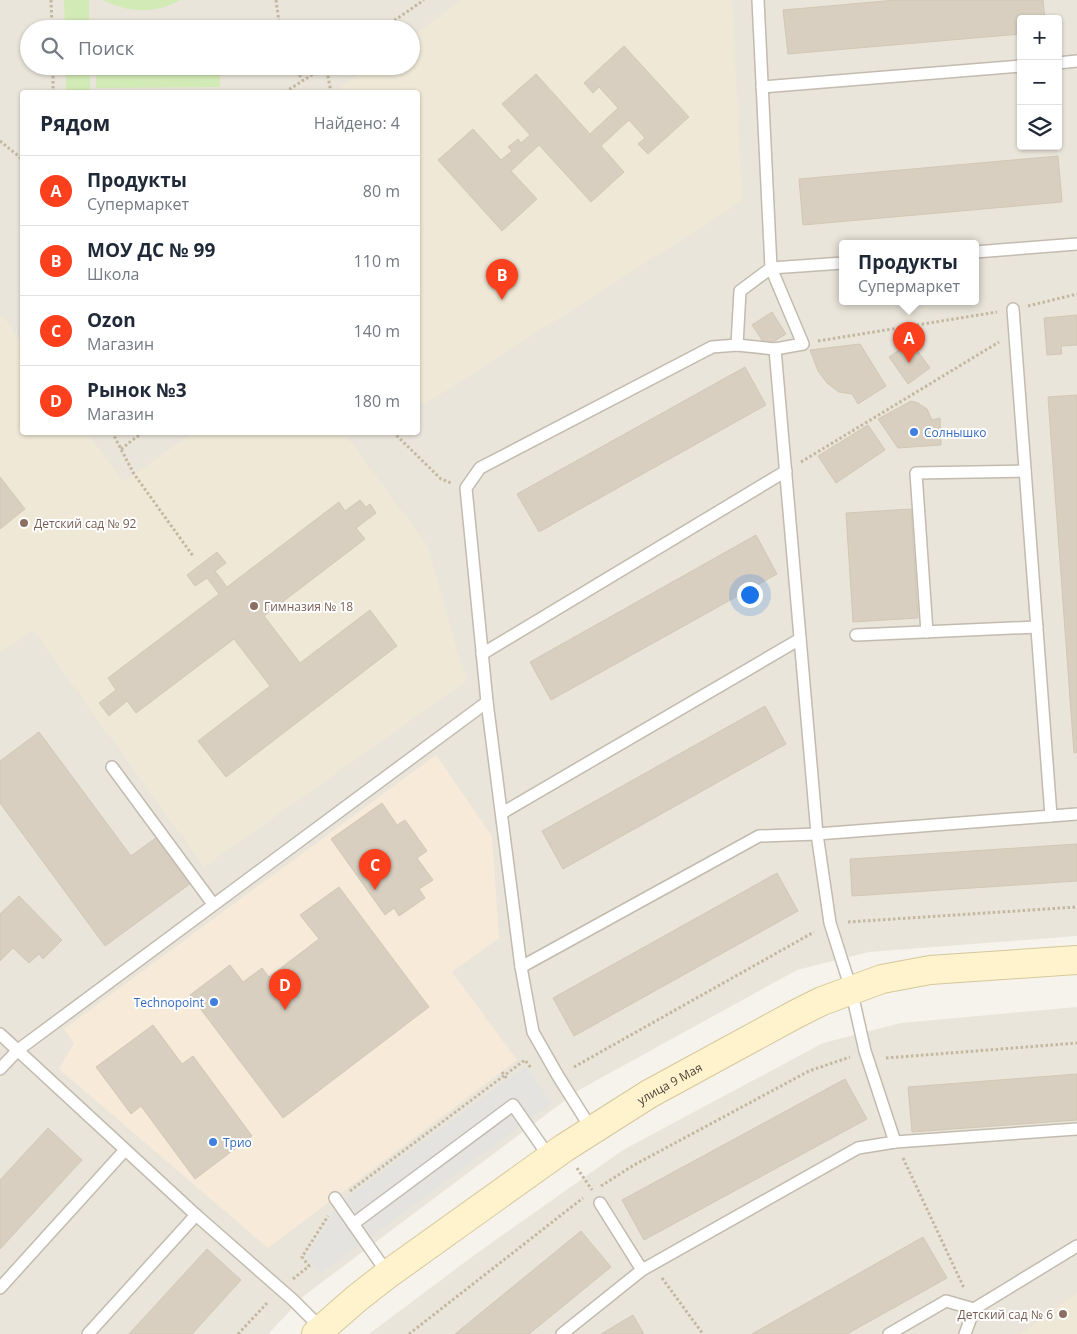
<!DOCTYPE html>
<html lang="ru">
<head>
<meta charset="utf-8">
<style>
  :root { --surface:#fff; --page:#f2f2f3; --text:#1f2937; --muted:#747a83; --line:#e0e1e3; --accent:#fc3f1d }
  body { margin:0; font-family:"Open Sans",sans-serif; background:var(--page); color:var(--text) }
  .controls { position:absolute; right:15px; top:15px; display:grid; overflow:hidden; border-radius:5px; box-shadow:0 1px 4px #0004 }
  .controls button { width:45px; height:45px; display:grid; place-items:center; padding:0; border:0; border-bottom:1px solid var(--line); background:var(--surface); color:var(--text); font:25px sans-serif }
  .you { position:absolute; left:749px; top:594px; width:18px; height:18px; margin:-12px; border:4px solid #fff; border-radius:50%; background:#1a73e8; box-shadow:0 0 0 8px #1a73e833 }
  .badge { display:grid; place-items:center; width:32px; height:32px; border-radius:50%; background:var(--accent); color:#fff; font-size:16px; font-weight:700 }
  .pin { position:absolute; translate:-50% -41px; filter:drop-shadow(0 1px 2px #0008) }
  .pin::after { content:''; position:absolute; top:26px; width:18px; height:15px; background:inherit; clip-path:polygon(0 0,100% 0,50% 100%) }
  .popup { position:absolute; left:839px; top:240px; width:140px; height:65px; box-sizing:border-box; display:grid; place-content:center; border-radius:5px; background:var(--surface); filter:drop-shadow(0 1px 4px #0005); font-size:16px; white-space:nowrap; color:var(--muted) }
  .popup b { font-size:19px; color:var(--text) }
  .popup::after { content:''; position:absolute; left:50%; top:100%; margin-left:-10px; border:10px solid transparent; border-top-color:var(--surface) }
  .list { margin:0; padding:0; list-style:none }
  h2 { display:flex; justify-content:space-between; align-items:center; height:65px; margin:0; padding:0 20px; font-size:21px }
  h2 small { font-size:16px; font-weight:400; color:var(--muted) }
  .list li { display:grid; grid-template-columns:32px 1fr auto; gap:15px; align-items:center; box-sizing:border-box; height:70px; padding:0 20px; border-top:1px solid var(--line) }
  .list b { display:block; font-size:19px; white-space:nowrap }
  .list p { margin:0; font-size:16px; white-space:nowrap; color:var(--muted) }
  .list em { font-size:16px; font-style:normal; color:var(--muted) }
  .icon { flex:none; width:28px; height:28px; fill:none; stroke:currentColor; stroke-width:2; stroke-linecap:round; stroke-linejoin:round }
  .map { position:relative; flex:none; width:1077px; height:1334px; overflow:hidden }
  .search { position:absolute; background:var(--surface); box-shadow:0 1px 4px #0004; left:20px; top:20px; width:400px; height:55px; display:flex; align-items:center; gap:12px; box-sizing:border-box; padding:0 18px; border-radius:28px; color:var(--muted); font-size:19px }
  .panel { position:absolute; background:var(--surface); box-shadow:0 1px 4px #0004; left:20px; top:90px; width:400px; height:345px; border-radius:5px }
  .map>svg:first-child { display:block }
  .residential { fill:#eae5da; fill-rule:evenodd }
  .commercial { fill:#f7ead8 }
  .education { fill:#efe8d6 }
  .green { fill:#d2eab5 }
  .parking { fill:#e5e3e0 }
  .building { fill:#d8cfc1; stroke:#d3c7b4 }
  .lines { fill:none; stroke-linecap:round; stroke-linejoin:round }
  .lane-casing { stroke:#c2bbae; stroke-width:14 }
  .secondary-casing { stroke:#d6c79b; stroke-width:30 }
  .path { stroke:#c4b79f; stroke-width:3; stroke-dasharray:2.5 2.5; stroke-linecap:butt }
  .lane { stroke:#fff; stroke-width:11 }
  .secondary { stroke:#fff3cd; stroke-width:28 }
  .shop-dot { fill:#3f7fe0; stroke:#fff; stroke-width:2 }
  .education-dot { fill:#8d6e63; stroke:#fff; stroke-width:2 }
  .labels { text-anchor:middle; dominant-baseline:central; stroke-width:4; stroke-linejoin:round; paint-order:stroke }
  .shop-label { font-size:12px; fill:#366cbe; stroke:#fff; text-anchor:start }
  .education-label { font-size:12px; fill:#785e54; stroke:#fff; text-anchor:start }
  .street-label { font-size:12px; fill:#4b4439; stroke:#fff }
</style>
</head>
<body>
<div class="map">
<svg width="1077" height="1334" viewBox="0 0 1077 1334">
  <rect width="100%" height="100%" fill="#f6f3ec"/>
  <g class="residential">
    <path d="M0,0H1077V936L869,952L797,970L579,1090L305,1295L268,1334H0ZM1021,19H1058V146H1021ZM29,29H411V66H29ZM22,92H418V432H22ZM843,244H975V302H843Z"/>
    <polygon points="1077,1007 1077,1334 369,1334 473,1256 623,1150 823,1043 901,1023"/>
  </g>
  <polygon class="commercial" points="436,755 492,836 499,938 452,972 517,1060 268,1248 59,1069 74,1043 64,1029"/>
  <g class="education">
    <polygon points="462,0 732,0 742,201 425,404 418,399 418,92 342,92 341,87 370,66 411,66 411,37"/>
    <polygon points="2,315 22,343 22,432 87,433 123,482 193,433 344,433 427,545 466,681 204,867 33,630 0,653 0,316"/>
    <polygon points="1077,1293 1077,1334 1020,1334"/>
  </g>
  <g class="green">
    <polygon points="64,0 89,0 89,29 65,29"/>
    <path d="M103,0H180C156,14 127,13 103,0Z"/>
    <polygon points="219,23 219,29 95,29 95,25"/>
    <rect x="66" y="66" width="24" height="26"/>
    <polygon points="96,66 220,66 220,87 96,88"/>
  </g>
  <polygon class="parking" points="525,1066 552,1103 320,1274 306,1257 339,1204"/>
  <g class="building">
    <polygon points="896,0 1043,0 1045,19 1021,19 1021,34 788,54 783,10"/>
    <polygon points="624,46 689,117 648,154 638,144 645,138 629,120 601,146 624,172 591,202 539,145 511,171 537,199 502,231 438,160 473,129 501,160 512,151 508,147 518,139 521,143 530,135 502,104 536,74 590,134 618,108 599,87 593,93 584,83"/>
    <polygon points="1058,156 1062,202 803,225 799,179"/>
    <polygon points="772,312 786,334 766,346 752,325"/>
    <polygon points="1077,315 1077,345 1061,346 1062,354 1047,355 1044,318"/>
    <polygon points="911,342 930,368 908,384 889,357"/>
    <polygon points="860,344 886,386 858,404 852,394 839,392 827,383 818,371 810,350"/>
    <polygon points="745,367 766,405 539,532 517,494"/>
    <polygon points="1077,395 1077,752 1074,753 1048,397"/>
    <polygon points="911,401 918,403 927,409 932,420 940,418 941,445 898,448 878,419"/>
    <polygon points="868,425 885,450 836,483 818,456"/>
    <polygon points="0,477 25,509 0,529"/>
    <polygon points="360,500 366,507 370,504 376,513 356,528 365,539 264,616 300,663 370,610 397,646 226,777 198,741 270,686 234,639 136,713 127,701 109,716 99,703 116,690 108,678 219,594 207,578 195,586 187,575 217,552 226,563 215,571 227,587 339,502 345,511"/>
    <polygon points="911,509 918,618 853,622 846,513"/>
    <polygon points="756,535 777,574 551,700 530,662"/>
    <polygon points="765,706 786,744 563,869 542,831"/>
    <polygon points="39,732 131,856 157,837 191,883 105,946 0,803 0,761"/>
    <polygon points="382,803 397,825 405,820 427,851 417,858 433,880 419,889 425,898 399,916 394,908 385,915 331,839"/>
    <polygon points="1077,844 1077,881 852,896 850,859"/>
    <polygon points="777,873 798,911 574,1036 553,998"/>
    <polygon points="339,887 429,1007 283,1118 190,995 230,965 243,982 262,968 269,977 319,939 300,915"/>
    <polygon points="19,896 62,940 43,959 39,954 29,963 13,948 0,961 0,914"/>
    <polygon points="153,1025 182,1064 193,1056 252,1136 195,1179 141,1106 131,1114 96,1067"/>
    <polygon points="1077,1074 1077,1120 912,1132 908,1087"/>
    <polygon points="845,1079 867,1119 644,1240 622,1200"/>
    <polygon points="48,1128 82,1160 0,1249 0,1180"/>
    <polygon points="581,1231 611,1267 529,1334 455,1334"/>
    <polygon points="923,1237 947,1278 847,1334 752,1334"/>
    <polygon points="207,1249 241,1280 192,1334 129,1334"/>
    <polygon points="633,1315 644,1334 601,1334"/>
  </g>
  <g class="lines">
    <g class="lane-casing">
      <g id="lane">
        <polyline points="1058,63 1077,61"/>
        <polyline points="762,87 1021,66"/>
        <polyline points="975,252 1077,244"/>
        <polyline points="1013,309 1051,816"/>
        <polyline points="737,345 740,291 771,268 843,263"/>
        <polyline points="775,349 817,834 830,923 851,989 865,1051 895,1142"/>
        <polyline points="927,632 916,473 1025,471"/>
        <polyline points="856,635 1037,627"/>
        <polyline points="482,654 786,471"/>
        <polyline points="112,767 213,904"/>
        <polyline points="502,813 800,639"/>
        <polyline points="521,967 759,836 817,834 1077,814"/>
        <polyline points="0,1034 196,1215 293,1300 322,1329"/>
        <polyline points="0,1069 18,1050 487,702"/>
        <polyline points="592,1130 558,1076 533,1032 521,967 487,702 466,488 480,468 712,347 737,345 775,349 803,344 771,268 758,0"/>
        <polyline points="335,1198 388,1274"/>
        <polyline points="600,1203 642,1270"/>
        <polyline points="353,1224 513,1105 550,1158"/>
        <polyline points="0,1288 125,1150"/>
        <polyline points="88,1334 196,1215"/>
        <polyline points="562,1334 642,1270 858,1148 895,1142 1077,1129"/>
        <polyline points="889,1334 946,1301 974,1309"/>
        <polyline points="965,1334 974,1309 1077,1246"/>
      </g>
    </g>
    <g class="secondary-casing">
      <g id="secondary">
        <path id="s1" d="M316,1334L356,1299L388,1274L564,1148L649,1094L796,1014L822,1001L882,979L930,970L1077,960"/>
      </g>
    </g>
    <g class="path">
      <polyline points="51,0 52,29"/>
      <polyline points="276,0 280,29"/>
      <polyline points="382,29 424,0"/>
      <polyline points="53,66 53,92"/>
      <polyline points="295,66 302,80"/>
      <polyline points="326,66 331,92"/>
      <polyline points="285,92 326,66"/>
      <polyline points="0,141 22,159"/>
      <polyline points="1028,306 1077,294"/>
      <polyline points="818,341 997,312"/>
      <polyline points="112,432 134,474 193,556"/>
      <polyline points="393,432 441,479 451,483"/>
      <polyline points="121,449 143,432"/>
      <polyline points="801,462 999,342"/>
      <polyline points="848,922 1077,907"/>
      <polyline points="886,1058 1077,1043"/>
      <polyline points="574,1067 814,932"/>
      <polyline points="502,1072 507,1079"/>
      <polyline points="903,1158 964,1288"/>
      <polyline points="577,1168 592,1190"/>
      <polyline points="601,1186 634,1165 809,1071 850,1057"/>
      <polyline points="350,1191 525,1060 531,1068"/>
      <polyline points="662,1278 703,1334"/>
      <polyline points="293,1279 309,1266 302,1257 328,1216"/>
      <polyline points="238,1334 268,1302"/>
      <polyline points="409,1334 583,1198"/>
    </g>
    <use href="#lane" class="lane"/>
    <use href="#secondary" class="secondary"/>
  </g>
  <g class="shop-dot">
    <circle cx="914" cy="432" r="5"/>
    <circle cx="214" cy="1002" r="5"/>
    <circle cx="213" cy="1142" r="5"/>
  </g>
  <g class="education-dot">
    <circle cx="24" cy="523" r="5"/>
    <circle cx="254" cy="606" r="5"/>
    <circle cx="1063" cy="1314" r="5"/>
  </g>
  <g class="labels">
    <g class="shop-label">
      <text x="924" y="432">Солнышко</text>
      <text x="204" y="1002" text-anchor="end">Technopoint</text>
      <text x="223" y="1142">Трио</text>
    </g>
    <g class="education-label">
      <text x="34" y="523">Детский сад № 92</text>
      <text x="264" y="606">Гимназия № 18</text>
      <text x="1053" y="1314" text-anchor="end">Детский сад № 6</text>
    </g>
    <g class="street-label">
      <text stroke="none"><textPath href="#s1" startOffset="434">улица 9 Мая</textPath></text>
    </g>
  </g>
</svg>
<div class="controls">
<button>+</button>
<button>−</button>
<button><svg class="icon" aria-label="layers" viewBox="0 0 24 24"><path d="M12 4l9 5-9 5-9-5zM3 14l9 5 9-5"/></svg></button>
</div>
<div class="you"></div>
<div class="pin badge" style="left:909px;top:363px">A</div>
<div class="popup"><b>Продукты</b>Супермаркет</div>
<div class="pin badge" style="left:502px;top:300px">B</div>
<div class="pin badge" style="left:375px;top:890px">C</div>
<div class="pin badge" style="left:285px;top:1010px">D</div>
<div class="search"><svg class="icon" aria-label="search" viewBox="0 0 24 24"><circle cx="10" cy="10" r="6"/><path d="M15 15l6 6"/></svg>Поиск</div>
<section class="panel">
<h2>Рядом<small>Найдено: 4</small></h2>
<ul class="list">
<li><span class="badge">A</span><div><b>Продукты</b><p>Супермаркет</p></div><em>80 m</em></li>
<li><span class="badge">B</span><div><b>МОУ ДС № 99</b><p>Школа</p></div><em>110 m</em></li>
<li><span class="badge">C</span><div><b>Ozon</b><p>Магазин</p></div><em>140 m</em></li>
<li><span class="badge">D</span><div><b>Рынок №3</b><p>Магазин</p></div><em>180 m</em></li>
</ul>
</section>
</div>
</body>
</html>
